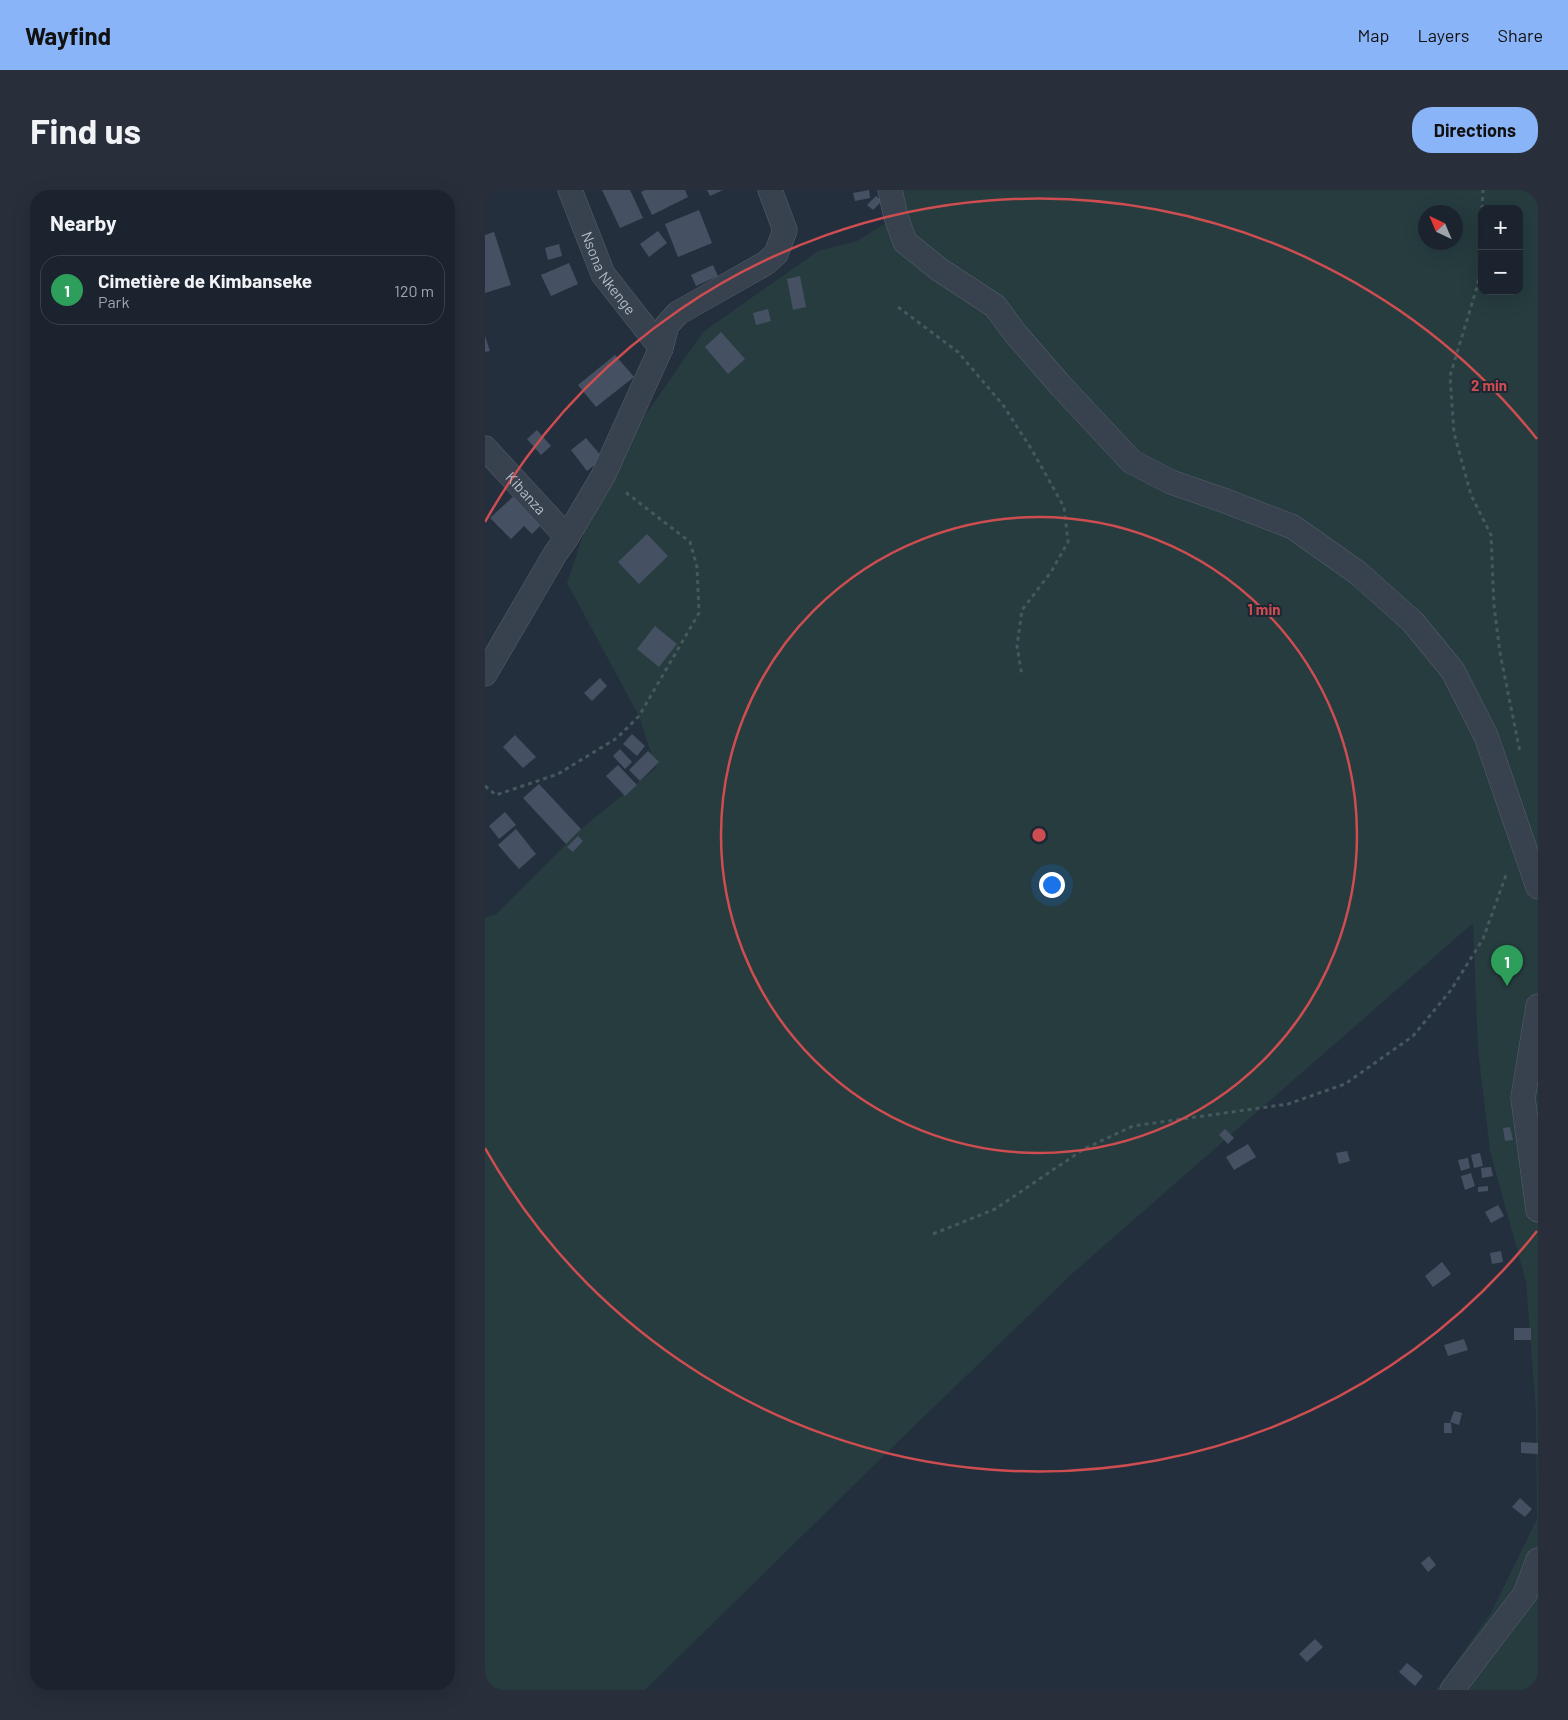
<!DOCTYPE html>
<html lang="en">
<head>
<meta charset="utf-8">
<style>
  :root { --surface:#1b232e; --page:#282f3a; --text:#f1f3f6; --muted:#a0a4aa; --line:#39404a; --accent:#8ab4f8 }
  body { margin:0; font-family:Barlow,sans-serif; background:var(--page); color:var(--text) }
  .controls { position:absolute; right:15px; top:15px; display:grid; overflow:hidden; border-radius:10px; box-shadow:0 5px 20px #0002 }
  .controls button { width:45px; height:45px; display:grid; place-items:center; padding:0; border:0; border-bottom:1px solid var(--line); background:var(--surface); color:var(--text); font:25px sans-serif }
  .compass { position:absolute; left:933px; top:15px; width:45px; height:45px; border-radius:50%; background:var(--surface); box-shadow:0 5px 20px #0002; rotate:316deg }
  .you { position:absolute; left:566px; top:694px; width:18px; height:18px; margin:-12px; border:4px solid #fff; border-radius:50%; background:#1a73e8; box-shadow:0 0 0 8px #1a73e833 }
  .badge { display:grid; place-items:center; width:32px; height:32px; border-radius:50%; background:var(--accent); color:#fff; font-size:16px; font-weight:700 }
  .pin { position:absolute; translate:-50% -41px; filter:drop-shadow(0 1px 2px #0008) }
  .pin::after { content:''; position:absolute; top:26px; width:18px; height:15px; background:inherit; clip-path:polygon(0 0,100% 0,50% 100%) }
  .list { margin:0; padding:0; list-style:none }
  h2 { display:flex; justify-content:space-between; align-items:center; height:65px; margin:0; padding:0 20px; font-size:21px }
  h2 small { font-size:16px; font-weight:400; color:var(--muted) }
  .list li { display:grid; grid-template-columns:32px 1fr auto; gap:15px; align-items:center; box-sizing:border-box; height:70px; margin:0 10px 10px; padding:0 10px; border:1px solid var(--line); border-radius:20px }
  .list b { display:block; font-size:19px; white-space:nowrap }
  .list p { margin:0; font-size:16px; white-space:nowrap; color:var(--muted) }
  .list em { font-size:16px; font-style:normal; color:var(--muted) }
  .map { position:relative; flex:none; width:1053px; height:1500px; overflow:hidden; border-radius:20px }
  header { display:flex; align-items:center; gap:30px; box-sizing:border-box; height:70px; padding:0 25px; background:var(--accent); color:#111 }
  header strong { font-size:24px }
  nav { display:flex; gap:28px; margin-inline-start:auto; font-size:18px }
  .intro { display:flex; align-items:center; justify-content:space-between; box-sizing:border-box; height:120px; padding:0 30px }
  h1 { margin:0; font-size:35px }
  .button { padding:12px 22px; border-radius:20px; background:var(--accent); color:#111; font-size:18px; font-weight:700 }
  main { display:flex; gap:30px; padding:0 30px }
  aside { flex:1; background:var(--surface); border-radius:20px; box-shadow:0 5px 20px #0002 }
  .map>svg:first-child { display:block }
  .green { fill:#263c3f; fill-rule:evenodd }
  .building { fill:#455162 }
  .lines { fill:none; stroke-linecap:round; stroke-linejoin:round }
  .street-casing { stroke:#565f6c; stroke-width:25 }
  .path { stroke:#44595c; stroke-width:3; stroke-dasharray:4 4; stroke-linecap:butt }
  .street { stroke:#38414e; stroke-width:24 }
  .ring { fill:none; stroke:#ce4d50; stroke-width:2.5 }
  .labels { text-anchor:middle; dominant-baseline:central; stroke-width:4; stroke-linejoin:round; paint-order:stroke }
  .street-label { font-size:15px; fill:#b4bcc9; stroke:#1d2633 }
  .centre { fill:#ce4d50; stroke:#1d2633; stroke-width:2.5 }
  .ring-label { font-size:15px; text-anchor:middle; font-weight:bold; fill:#ce4d50; stroke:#1d2633; stroke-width:4; stroke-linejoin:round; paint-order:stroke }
</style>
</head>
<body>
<header>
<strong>Wayfind</strong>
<nav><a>Map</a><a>Layers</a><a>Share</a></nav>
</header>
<div class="intro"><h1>Find us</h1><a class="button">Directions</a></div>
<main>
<aside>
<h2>Nearby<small></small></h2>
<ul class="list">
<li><span class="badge" style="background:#2e9e5b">1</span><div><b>Cimetière de Kimbanseke</b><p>Park</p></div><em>120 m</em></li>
</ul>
</aside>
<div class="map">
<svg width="1053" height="1500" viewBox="0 0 1053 1500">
  <rect width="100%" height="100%" fill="#242f3e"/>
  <path class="green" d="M405,0H1053V1500H951L1006,1423L1052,1329L1051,1222L1041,1092L1005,961L993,860L988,733L589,1082L424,1241L160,1500H0V728L11,724L96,639L171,578L154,526L82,393L118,286L218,142L333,61L372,51L411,27ZM997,19H1034V101H997ZM941,22H971V52H941Z"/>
  <g class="building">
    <polygon points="117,0 145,0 158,28 135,38"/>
    <polygon points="160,0 200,0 203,7 167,25 156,2"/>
    <polygon points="222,0 238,0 225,6"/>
    <polygon points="384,0 385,8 370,11 368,3"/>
    <polygon points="391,6 397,11 388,20 382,15"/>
    <polygon points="214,20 227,53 193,67 180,34"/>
    <polygon points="173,41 182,53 164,67 155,54"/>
    <polygon points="9,42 26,95 0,103 0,45"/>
    <polygon points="74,54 77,66 63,70 60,58"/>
    <polygon points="84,73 93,94 66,106 56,85"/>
    <polygon points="228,75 233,86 211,96 206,85"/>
    <polygon points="315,86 321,117 308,120 302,89"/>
    <polygon points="283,119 286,131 271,135 268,123"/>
    <polygon points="236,142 260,169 243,184 220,157"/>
    <polygon points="0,146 5,161 0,162"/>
    <polygon points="130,165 149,187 111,217 93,195"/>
    <polygon points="52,240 66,256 56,265 42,249"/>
    <polygon points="101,248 118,268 102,281 86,260"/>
    <polygon points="33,302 60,331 47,344 39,336 26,349 5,328"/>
    <polygon points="162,344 183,366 154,394 133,372"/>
    <polygon points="170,436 192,454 174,477 152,459"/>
    <polygon points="115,488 122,496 107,511 99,503"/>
    <polygon points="147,544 160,556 152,566 138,554"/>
    <polygon points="30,545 51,567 38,578 18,557"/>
    <polygon points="135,559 147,572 140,579 128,566"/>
    <polygon points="163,561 174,572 155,591 144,580"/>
    <polygon points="133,575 152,595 140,606 121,586"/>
    <polygon points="54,594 96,639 81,654 38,608"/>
    <polygon points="20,622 31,635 14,649 4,636"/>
    <polygon points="31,639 51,664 34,679 13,655"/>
    <polygon points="93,646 98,651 88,662 82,657"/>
    <polygon points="1025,937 1028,950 1020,951 1018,938"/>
    <polygon points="740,939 749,948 743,954 734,945"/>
    <polygon points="763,954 771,967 749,980 741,967"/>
    <polygon points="862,961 865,971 854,974 851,963"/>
    <polygon points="995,963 998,976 989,978 986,965"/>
    <polygon points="983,968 985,978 976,981 973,970"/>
    <polygon points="1006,977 1008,986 997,988 996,978"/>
    <polygon points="986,983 990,996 980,1000 976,986"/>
    <polygon points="1003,996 1003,1001 993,1002 993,997"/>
    <polygon points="1013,1015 1019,1026 1006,1033 1000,1022"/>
    <polygon points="1016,1061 1018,1072 1007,1074 1005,1063"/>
    <polygon points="957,1072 966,1084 948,1097 940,1086"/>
    <rect x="1029" y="1138" width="17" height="12"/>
    <polygon points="979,1149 983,1160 963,1166 959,1155"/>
    <polygon points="969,1221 977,1223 974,1235 965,1232"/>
    <polygon points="959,1233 966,1233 967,1243 959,1243"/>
    <polygon points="1036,1252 1053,1253 1053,1264 1036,1263"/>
    <polygon points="1035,1308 1047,1319 1040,1327 1027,1317"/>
    <polygon points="944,1366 951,1375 943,1382 936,1373"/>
    <polygon points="830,1449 838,1457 822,1472 814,1464"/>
    <polygon points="922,1473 938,1486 930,1496 914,1482"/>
  </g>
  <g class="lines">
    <g class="street-casing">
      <g id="street">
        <path id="s1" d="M85,0L118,84L176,158"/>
        <polyline points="405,0 411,27 420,52 455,80 510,116 530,143 576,196 647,272 686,292 738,310 808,337 873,383 928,432 968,481 1001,546 1053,697"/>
        <path id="s2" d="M0,258L82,347"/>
        <polyline points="0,484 70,364 82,347 118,286 176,158 182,135 193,123 281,73 291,64 300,40 285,0"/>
        <polyline points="1053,816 1038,908 1053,1020"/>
        <polyline points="967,1500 1040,1404 1053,1370"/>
      </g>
    </g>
    <g class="path">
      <polyline points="997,19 998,0"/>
      <polyline points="997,74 992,97 965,186 969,243 986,305 1006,345 1009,416 1015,463 1035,562"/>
      <polyline points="413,117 473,162 518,215 547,260 579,317 583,352 566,382 537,420 532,456 537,486"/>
      <polyline points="0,596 11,605 73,584 132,548 154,526 214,423 212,377 205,352 139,301"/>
      <polyline points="448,1044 510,1019 599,959 648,936 803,914 860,894 928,846 966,800 998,749 1021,685"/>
    </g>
    <use href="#street" class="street"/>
  </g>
  <g class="ring">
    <circle cx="554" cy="645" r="318"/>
    <path d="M1052 1041A636 636 0 0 1 0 958M0 332A636 636 0 0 1 1052 249"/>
  </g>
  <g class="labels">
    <g class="street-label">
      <text stroke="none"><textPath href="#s1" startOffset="92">Nsona Nkenge</textPath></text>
      <text stroke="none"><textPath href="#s2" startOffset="61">Kibanza</textPath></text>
    </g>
  </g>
  <circle cx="554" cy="645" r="8" class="centre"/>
  <g class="ring-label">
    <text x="1004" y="201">2 min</text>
    <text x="779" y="425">1 min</text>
  </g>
</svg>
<div class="controls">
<button>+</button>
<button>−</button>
</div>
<svg class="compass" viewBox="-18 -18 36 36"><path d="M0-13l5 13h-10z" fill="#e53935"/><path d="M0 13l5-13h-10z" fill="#a0a4aa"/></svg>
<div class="you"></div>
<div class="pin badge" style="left:1022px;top:796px;background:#2e9e5b">1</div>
</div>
</main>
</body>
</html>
